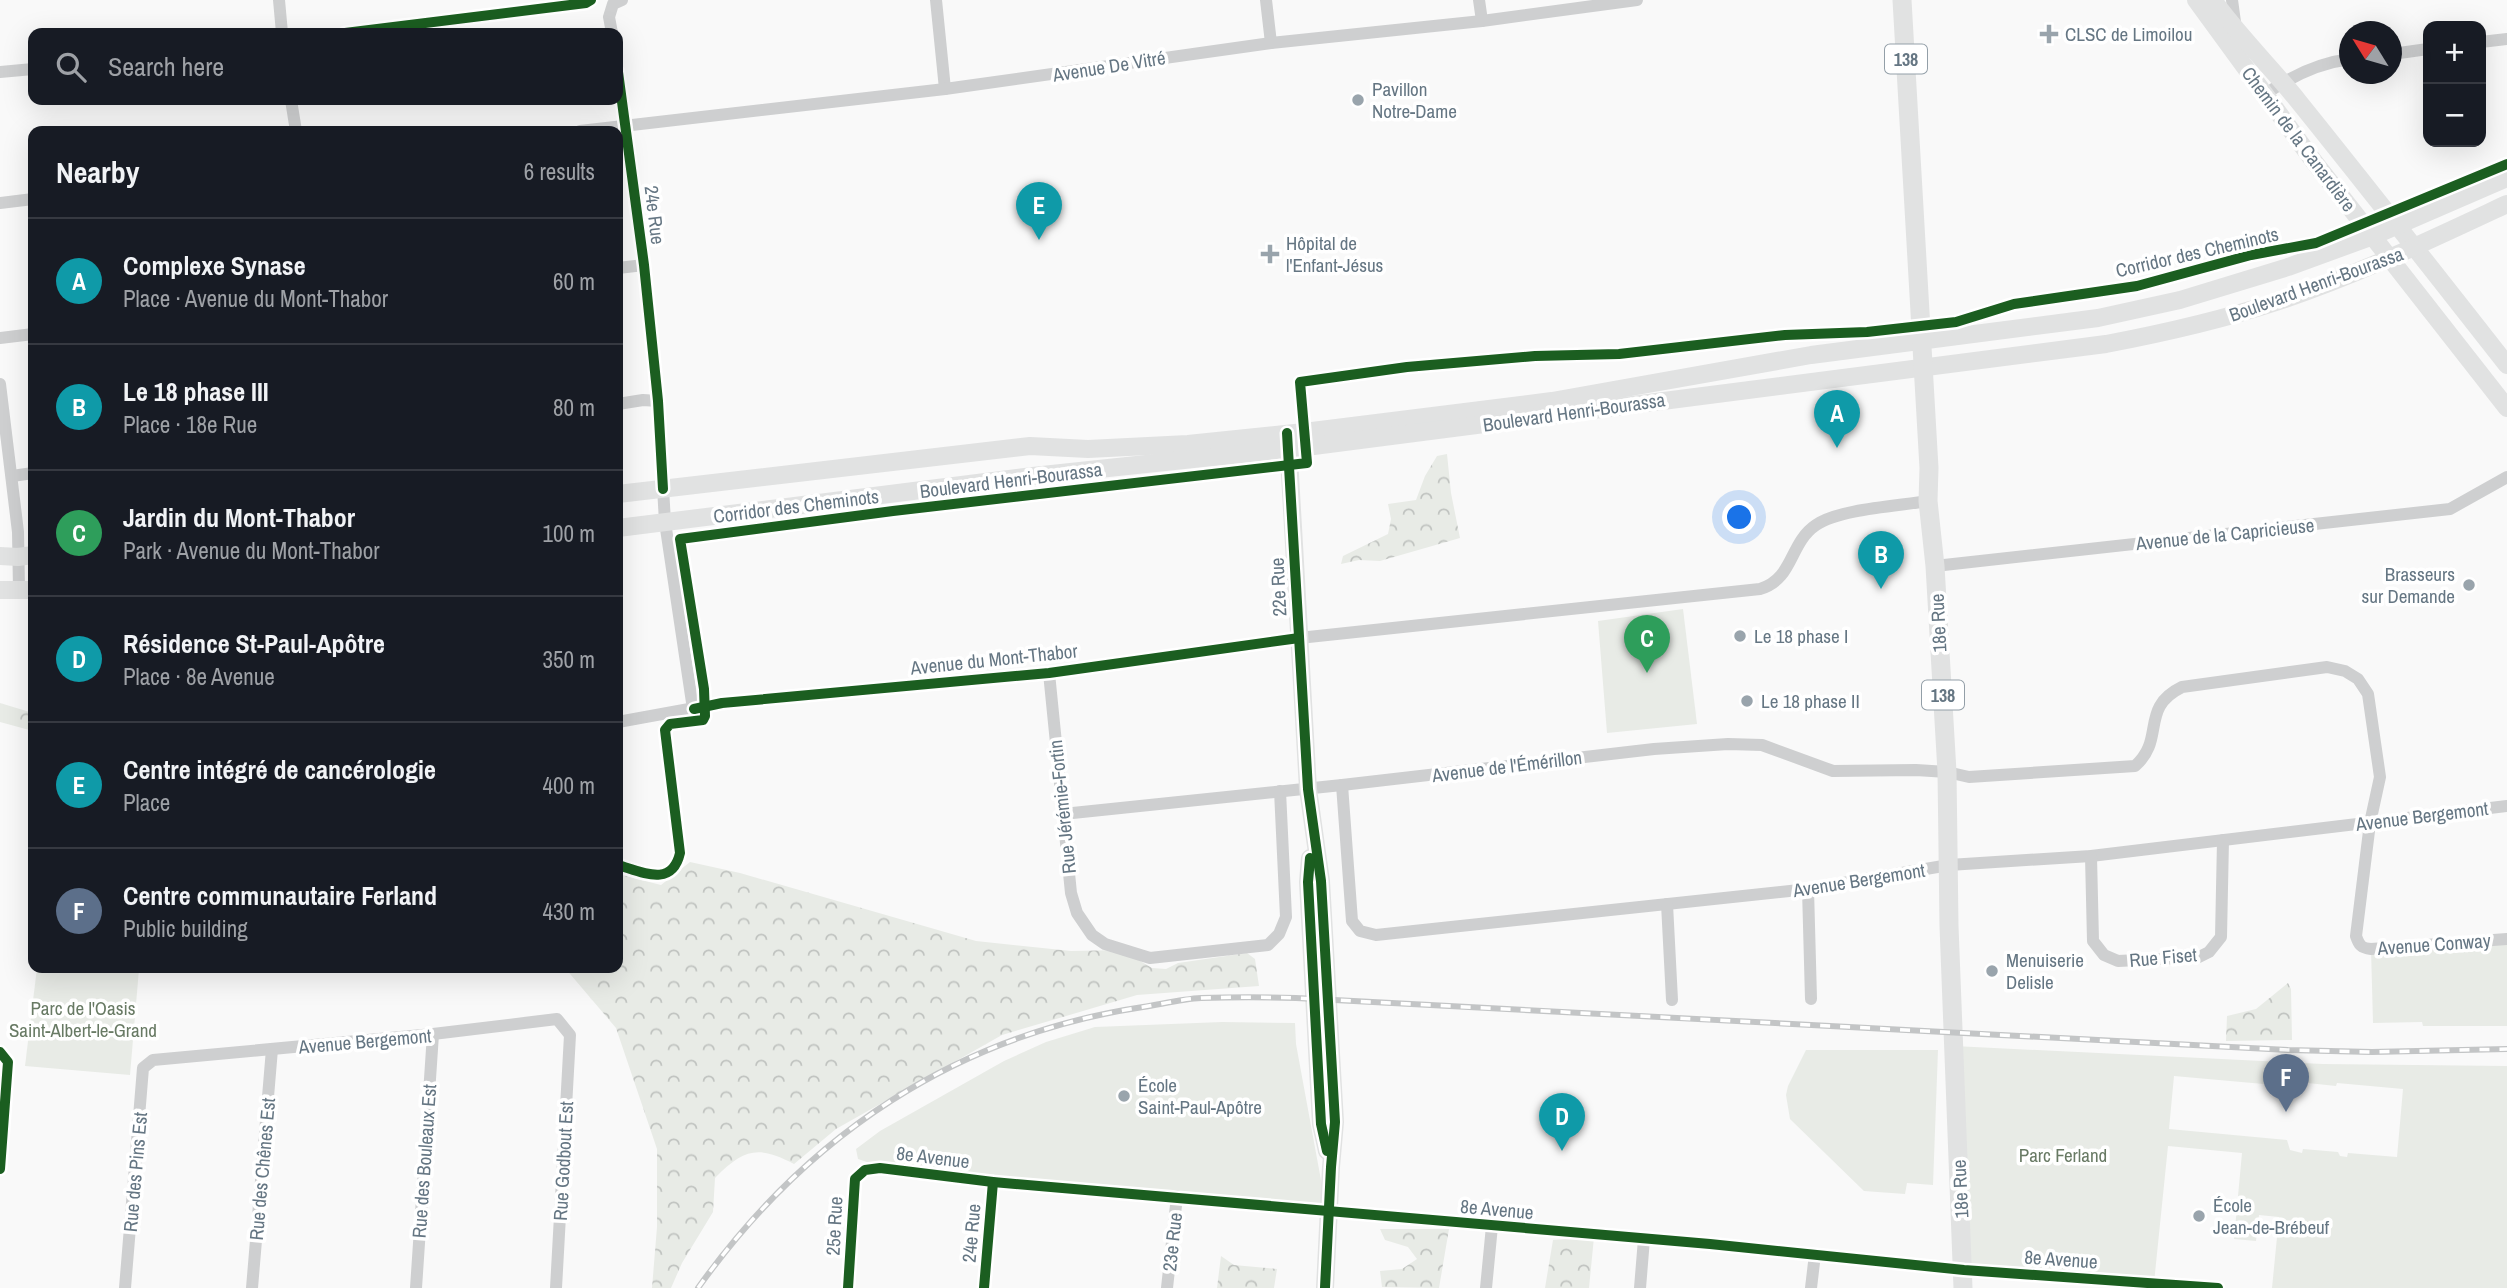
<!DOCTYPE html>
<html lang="en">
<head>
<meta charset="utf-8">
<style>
  :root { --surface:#171b24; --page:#242831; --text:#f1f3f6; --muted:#9ea1a6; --line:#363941; --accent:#99a4ac }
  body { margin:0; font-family:"Archivo Narrow",sans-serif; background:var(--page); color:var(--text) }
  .controls { position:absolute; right:21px; top:21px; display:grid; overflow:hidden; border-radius:14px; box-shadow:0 7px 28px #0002 }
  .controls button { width:63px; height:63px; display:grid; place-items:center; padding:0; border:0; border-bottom:2px solid var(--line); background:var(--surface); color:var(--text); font:35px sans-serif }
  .compass { position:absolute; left:2339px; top:21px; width:63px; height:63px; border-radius:50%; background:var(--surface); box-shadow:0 7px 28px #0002; rotate:307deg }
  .you { position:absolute; left:1740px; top:518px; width:24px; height:24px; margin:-18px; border:5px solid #fff; border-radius:50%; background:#1a73e8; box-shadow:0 0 0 10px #1a73e833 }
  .badge { display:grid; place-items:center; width:46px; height:46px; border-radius:50%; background:var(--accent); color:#fff; font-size:23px; font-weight:700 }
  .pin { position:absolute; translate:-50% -58px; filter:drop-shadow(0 2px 4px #0008) }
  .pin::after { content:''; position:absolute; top:37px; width:24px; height:21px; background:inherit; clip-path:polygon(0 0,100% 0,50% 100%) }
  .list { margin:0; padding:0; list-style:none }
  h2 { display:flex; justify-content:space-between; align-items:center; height:91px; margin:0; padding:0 28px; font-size:30px }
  h2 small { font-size:23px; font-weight:400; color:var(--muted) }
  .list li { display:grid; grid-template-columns:46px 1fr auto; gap:21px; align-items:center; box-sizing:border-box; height:126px; padding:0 28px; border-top:2px solid var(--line) }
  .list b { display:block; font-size:26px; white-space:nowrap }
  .list p { margin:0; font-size:23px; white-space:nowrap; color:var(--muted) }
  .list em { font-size:23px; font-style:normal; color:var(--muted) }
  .icon { flex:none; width:38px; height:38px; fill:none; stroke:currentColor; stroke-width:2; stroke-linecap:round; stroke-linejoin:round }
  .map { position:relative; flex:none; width:2507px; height:1288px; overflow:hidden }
  .search { position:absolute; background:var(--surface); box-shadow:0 7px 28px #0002; left:28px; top:28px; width:595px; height:77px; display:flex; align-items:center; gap:18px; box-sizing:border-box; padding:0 24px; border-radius:14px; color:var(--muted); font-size:26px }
  .panel { position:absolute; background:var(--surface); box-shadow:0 7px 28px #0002; left:28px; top:126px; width:595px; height:847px; border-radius:14px }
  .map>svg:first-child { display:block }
  .forest { fill:url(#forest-crowns) }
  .park { fill:#e8ebe6; fill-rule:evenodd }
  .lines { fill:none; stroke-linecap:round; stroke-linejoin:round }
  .street { stroke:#cecfd0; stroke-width:12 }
  .secondary { stroke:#e1e2e2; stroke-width:18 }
  .primary { stroke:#e1e2e2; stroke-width:19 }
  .rail-casing { stroke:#c3c5c6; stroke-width:6 }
  .rail { stroke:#fff; stroke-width:3.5; stroke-dasharray:10; stroke-linecap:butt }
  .cycleway-casing { stroke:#fff; stroke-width:15 }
  .cycleway { stroke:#1b5e20; stroke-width:10 }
  .poi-dot { fill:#99a4ac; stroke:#fff; stroke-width:2.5 }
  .labels { text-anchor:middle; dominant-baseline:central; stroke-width:7; stroke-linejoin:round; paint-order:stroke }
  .shield { fill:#fff; stroke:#939fa8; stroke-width:2 }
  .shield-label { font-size:18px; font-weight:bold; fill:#657683 }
  .poi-label { font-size:19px; fill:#657683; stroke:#fff; text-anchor:start }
  .street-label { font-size:19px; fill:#657683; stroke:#fff }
  .park-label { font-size:19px; fill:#687a64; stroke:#fff }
</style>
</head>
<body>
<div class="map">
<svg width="2507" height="1288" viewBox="0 0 2507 1288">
  <defs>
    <pattern id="forest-crowns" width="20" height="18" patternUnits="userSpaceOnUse" patternTransform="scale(1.75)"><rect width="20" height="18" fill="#e8ebe6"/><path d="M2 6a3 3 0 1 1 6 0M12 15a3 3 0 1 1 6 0" fill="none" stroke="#c0c3c0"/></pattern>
  </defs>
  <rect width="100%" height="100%" fill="#f9f9f9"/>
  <g class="forest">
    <polygon points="1447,454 1451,493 1460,538 1380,561 1359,560 1341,564 1343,556 1388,534 1391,519 1388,504 1416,500 1425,476 1437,456"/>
    <polygon points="0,703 33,713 33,731 0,722"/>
    <path d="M690,862L740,873L976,941L1071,951L1122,950L1152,968L1166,969L1178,963L1247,953L1255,959L1259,986L1137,995L1002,1035L836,1129L794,1164C758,1145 744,1149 715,1178L713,1212L682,1263L671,1288H652L657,1227V1149L616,1028L565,968H618V874L661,885Z"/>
    <polygon points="2288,983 2291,989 2292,1040 2226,1041 2227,1016 2256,1009"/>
    <polygon points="1380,1229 1449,1229 1439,1288 1382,1287 1380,1271 1402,1269 1417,1259 1408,1247 1385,1240"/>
    <polygon points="1594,1237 1589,1288 1545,1288 1553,1240"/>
    <polygon points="1221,1256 1234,1265 1277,1269 1274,1288 1217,1288"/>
  </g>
  <g class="park">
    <polygon points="1683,609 1697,724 1607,733 1598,621"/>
    <polygon points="2507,939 2507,1026 2423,1026 2422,1022 2373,1023 2371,949"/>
    <polygon points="37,968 139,969 130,1075 25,1066"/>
    <polygon points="1222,1022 1295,1023 1296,1044 1325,1202 1330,1210 1224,1202 870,1163 858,1159 856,1149 880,1131 1004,1061 1046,1042 1095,1027"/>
    <path d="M1954,1046L2323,1064L2507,1066V1288H2272L2279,1217L2259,1215L2256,1241L2234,1239L2242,1153L2168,1146L2154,1283L1964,1270ZM2174,1076L2286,1086L2289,1081L2336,1086L2337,1083L2403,1089L2397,1157L2348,1153L2347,1157L2340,1156L2338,1152L2303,1149L2302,1153L2290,1150L2287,1140L2169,1129Z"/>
    <polygon points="1806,1050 1938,1050 1933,1185 1907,1183 1905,1194 1864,1191 1790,1119 1786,1095 1788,1086"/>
  </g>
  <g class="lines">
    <g class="street">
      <polyline points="279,0 282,33"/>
      <polyline points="936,0 945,89"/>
      <polyline points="1266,0 1271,43"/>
      <polyline points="1479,0 1482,21"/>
      <polyline points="2232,0 2236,29"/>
      <polyline points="345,33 586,3 591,0"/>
      <polyline points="612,33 609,17 613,4 622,0"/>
      <polyline points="2481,42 2507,39"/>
      <polyline points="2392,54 2428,49"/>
      <polyline points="0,72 33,69"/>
      <polyline points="618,72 644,265 658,401 665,522 693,709"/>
      <path d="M2263,96C2289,77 2318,63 2350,59"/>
      <polyline points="291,100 296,131"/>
      <polyline points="580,131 945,89 1271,43 1482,21 1637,0"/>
      <polyline points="0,203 33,199"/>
      <polyline points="618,268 644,265"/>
      <polyline points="0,338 33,334"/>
      <polyline points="0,384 18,532 19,590"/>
      <polyline points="618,404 643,400 658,401"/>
      <polyline points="12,476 33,473"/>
      <polyline points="1935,566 2450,509 2507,477"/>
      <polyline points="1049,673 1071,893 1077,913 1092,935 1105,944 1150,958 1268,945 1279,934 1286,917 1280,791"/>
      <path d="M618,722L722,703L1049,673L1299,638L1760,589C1794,579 1789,543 1816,525C1839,509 1898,506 1928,501"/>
      <polyline points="1342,785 1352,921 1360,931 1376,935 1808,889 1949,865 2091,856 2507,806"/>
      <path d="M1063,814L1342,785L1654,749L1728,744L1762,745L1833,771L1916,770L1947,772L1969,777L2135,766C2166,739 2139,708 2182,687L2327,667L2345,671L2358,679L2368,694L2380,777L2370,823L2356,936C2359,945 2361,948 2371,949L2507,939"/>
      <polyline points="2091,856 2093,941 2104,955 2118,961 2199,957 2209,952 2221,937 2223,840"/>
      <polyline points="1808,889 1811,999"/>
      <polyline points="1667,904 1672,1000"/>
      <polyline points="0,1052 8,1062 0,1169"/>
      <polyline points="125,1288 143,1068 153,1060 433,1034 557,1019 570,1035 556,1288"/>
      <polyline points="252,1288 272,1049"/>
      <polyline points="416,1288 433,1034"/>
      <polyline points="848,1288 855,1179 865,1170 880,1168 993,1182 1710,1244 1964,1270 2218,1288"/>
      <polyline points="984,1288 993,1182"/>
      <polyline points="1167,1288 1177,1196"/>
      <polyline points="1486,1288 1492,1226"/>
      <polyline points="1640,1288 1644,1239"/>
      <polyline points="1811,1288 1815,1254"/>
    </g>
    <g class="secondary">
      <polyline points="2196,0 2312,159 2507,408"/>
      <path d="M2213,0C2239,36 2271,67 2299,102C2369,189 2438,277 2507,365"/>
      <polyline points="1288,440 1308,789 1321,881 1335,1122 1331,1167 1325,1288"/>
      <polyline points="618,494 1030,446 1088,449 1188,444 1304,432 1552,401 1811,355 2098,318 2180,300 2288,267 2373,236 2507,178"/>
      <path d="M618,528L1033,476L1306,447L2106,344C2164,333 2221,320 2276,302C2355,276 2432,239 2507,204"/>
      <polyline points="0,556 18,557 33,555"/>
      <polyline points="0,590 33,590"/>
      <polyline points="1310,858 1308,882 1321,1124 1327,1151"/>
    </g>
    <polyline class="primary" points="1902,0 1929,468 1928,501 1935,566 1947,772 1949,926 1963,1288"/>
    <g class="rail-casing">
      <path id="rail" d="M698,1288C807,1135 956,1035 1143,1007C1162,1004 1182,999 1201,998C1233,997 1265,997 1296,998L2288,1050L2372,1052L2507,1049"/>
    </g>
    <use href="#rail" class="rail"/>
    <g class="cycleway-casing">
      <g id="cycleway">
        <polyline points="345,33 586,3 591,0"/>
        <polyline points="618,72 644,265 658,401 663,489"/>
        <polyline points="1287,433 1308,789 1321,881 1335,1122 1331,1167 1325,1288"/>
        <polyline points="694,709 722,703 1049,673 1299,638"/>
        <polyline points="1310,858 1308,882 1321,1124 1327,1151"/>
        <path d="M618,865C642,872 672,888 680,853L665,730L670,724L703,720L705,716L704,689L680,539L893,511L1307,463L1300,382L1407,367L1535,356L1619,354L1785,335L1867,332L1956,322L2014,304L2137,286L2251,255L2316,243L2507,164"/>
        <polyline points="0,1052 8,1062 0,1169"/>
        <polyline points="848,1288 855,1179 865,1170 880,1168 993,1182 1710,1244 1964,1270 2218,1288"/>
        <polyline points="984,1288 993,1182"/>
      </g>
    </g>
    <use href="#cycleway" class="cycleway"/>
  </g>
  <g class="poi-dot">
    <path d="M2045.5 23.5h7v7h7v7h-7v7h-7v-7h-7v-7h7z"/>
    <circle cx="1358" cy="100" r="7"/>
    <path d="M1266.5 243.5h7v7h7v7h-7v7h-7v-7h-7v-7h7z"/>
    <circle cx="2469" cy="585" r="7"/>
    <circle cx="1740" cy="636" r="7"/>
    <circle cx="1747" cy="701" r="7"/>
    <circle cx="1992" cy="971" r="7"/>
    <circle cx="1124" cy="1096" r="7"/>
    <circle cx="2199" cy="1216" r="7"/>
  </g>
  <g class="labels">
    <g class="shield">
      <rect x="1885" y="44.5" width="42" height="29" rx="5"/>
      <rect x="1922" y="680.5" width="42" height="29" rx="5"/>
    </g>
    <g class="shield-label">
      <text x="1906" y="59">138</text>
      <text x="1943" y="695">138</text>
    </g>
    <g class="poi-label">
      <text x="2065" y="34">CLSC de Limoilou</text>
      <text x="1372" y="89">Pavillon<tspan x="1372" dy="22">Notre-Dame</tspan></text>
      <text x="1286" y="243">Hôpital de<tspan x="1286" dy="22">l'Enfant-Jésus</tspan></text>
      <text x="2455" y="574" text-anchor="end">Brasseurs<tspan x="2455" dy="22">sur Demande</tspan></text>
      <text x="1754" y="636">Le 18 phase I</text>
      <text x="1761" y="701">Le 18 phase II</text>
      <text x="2006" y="960">Menuiserie<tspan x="2006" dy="22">Delisle</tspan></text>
      <text x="1138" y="1085">École<tspan x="1138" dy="22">Saint-Paul-Apôtre</tspan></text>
      <text x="2213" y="1205">École<tspan x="2213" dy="22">Jean-de-Brébeuf</tspan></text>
    </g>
    <g class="street-label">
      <text transform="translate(1109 66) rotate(-9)">Avenue De Vitré</text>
      <text transform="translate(2299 139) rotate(53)">Chemin de la Canardière</text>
      <text transform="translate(655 215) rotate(83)">24e Rue</text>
      <text transform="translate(2197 252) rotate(-13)">Corridor des Cheminots</text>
      <text transform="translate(2316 284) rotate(-20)">Boulevard Henri-Bourassa</text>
      <text transform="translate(1574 412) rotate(-8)">Boulevard Henri-Bourassa</text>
      <text transform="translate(1011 480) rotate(-7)">Boulevard Henri-Bourassa</text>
      <text transform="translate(796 506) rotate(-7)">Corridor des Cheminots</text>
      <text transform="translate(2225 534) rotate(-6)">Avenue de la Capricieuse</text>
      <text transform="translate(1278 587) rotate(-93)">22e Rue</text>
      <text transform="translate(1938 623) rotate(-93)">18e Rue</text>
      <text transform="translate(994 659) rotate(-6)">Avenue du Mont-Thabor</text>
      <text transform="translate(1507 766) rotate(-7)">Avenue de l'Émérillon</text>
      <text transform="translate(1062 807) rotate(-96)">Rue Jérémie-Fortin</text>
      <text transform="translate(2422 816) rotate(-7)">Avenue Bergemont</text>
      <text transform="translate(1859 880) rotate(-9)">Avenue Bergemont</text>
      <text transform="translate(2434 944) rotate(-4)">Avenue Conway</text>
      <text transform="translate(2163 957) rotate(-5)">Rue Fiset</text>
      <text transform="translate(365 1041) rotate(-5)">Avenue Bergemont</text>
      <text transform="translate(933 1157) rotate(7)">8e Avenue</text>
      <text transform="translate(424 1161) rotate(-86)">Rue des Bouleaux Est</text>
      <text transform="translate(563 1161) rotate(-87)">Rue Godbout Est</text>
      <text transform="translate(262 1169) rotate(-85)">Rue des Chênes Est</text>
      <text transform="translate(135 1172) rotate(-85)">Rue des Pins Est</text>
      <text transform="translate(1960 1189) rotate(-93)">18e Rue</text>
      <text transform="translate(1497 1209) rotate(5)">8e Avenue</text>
      <text transform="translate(834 1226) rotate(-87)">25e Rue</text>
      <text transform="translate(971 1233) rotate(-85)">24e Rue</text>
      <text transform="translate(1172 1242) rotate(-84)">23e Rue</text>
      <text transform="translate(2061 1259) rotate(4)">8e Avenue</text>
    </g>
    <g class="park-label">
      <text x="83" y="1008">Parc de l'Oasis<tspan x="83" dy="22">Saint-Albert-le-Grand</tspan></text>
      <text x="2063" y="1155">Parc Ferland</text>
    </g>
  </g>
</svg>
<div class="controls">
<button>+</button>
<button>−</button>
</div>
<svg class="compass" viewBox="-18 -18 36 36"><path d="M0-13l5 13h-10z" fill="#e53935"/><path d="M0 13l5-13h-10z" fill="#9ea1a6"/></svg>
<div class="you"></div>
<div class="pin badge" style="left:1837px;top:448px;background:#0f9aa8">A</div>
<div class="pin badge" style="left:1881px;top:589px;background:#0f9aa8">B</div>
<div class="pin badge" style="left:1647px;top:673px;background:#2e9e5b">C</div>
<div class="pin badge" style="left:1562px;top:1151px;background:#0f9aa8">D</div>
<div class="pin badge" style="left:1039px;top:240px;background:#0f9aa8">E</div>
<div class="pin badge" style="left:2286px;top:1112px;background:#5c6f8a">F</div>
<div class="search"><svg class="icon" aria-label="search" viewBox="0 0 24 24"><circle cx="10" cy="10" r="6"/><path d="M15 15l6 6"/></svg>Search here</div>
<section class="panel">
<h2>Nearby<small>6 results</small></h2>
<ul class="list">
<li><span class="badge" style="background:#0f9aa8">A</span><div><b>Complexe Synase</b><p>Place · Avenue du Mont-Thabor</p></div><em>60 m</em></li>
<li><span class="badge" style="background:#0f9aa8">B</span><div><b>Le 18 phase III</b><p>Place · 18e Rue</p></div><em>80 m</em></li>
<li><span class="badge" style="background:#2e9e5b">C</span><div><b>Jardin du Mont-Thabor</b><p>Park · Avenue du Mont-Thabor</p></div><em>100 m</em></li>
<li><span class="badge" style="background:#0f9aa8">D</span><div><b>Résidence St-Paul-Apôtre</b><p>Place · 8e Avenue</p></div><em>350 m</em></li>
<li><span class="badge" style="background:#0f9aa8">E</span><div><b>Centre intégré de cancérologie</b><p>Place</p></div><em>400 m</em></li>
<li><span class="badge" style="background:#5c6f8a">F</span><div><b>Centre communautaire Ferland</b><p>Public building</p></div><em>430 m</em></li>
</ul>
</section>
</div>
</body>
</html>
